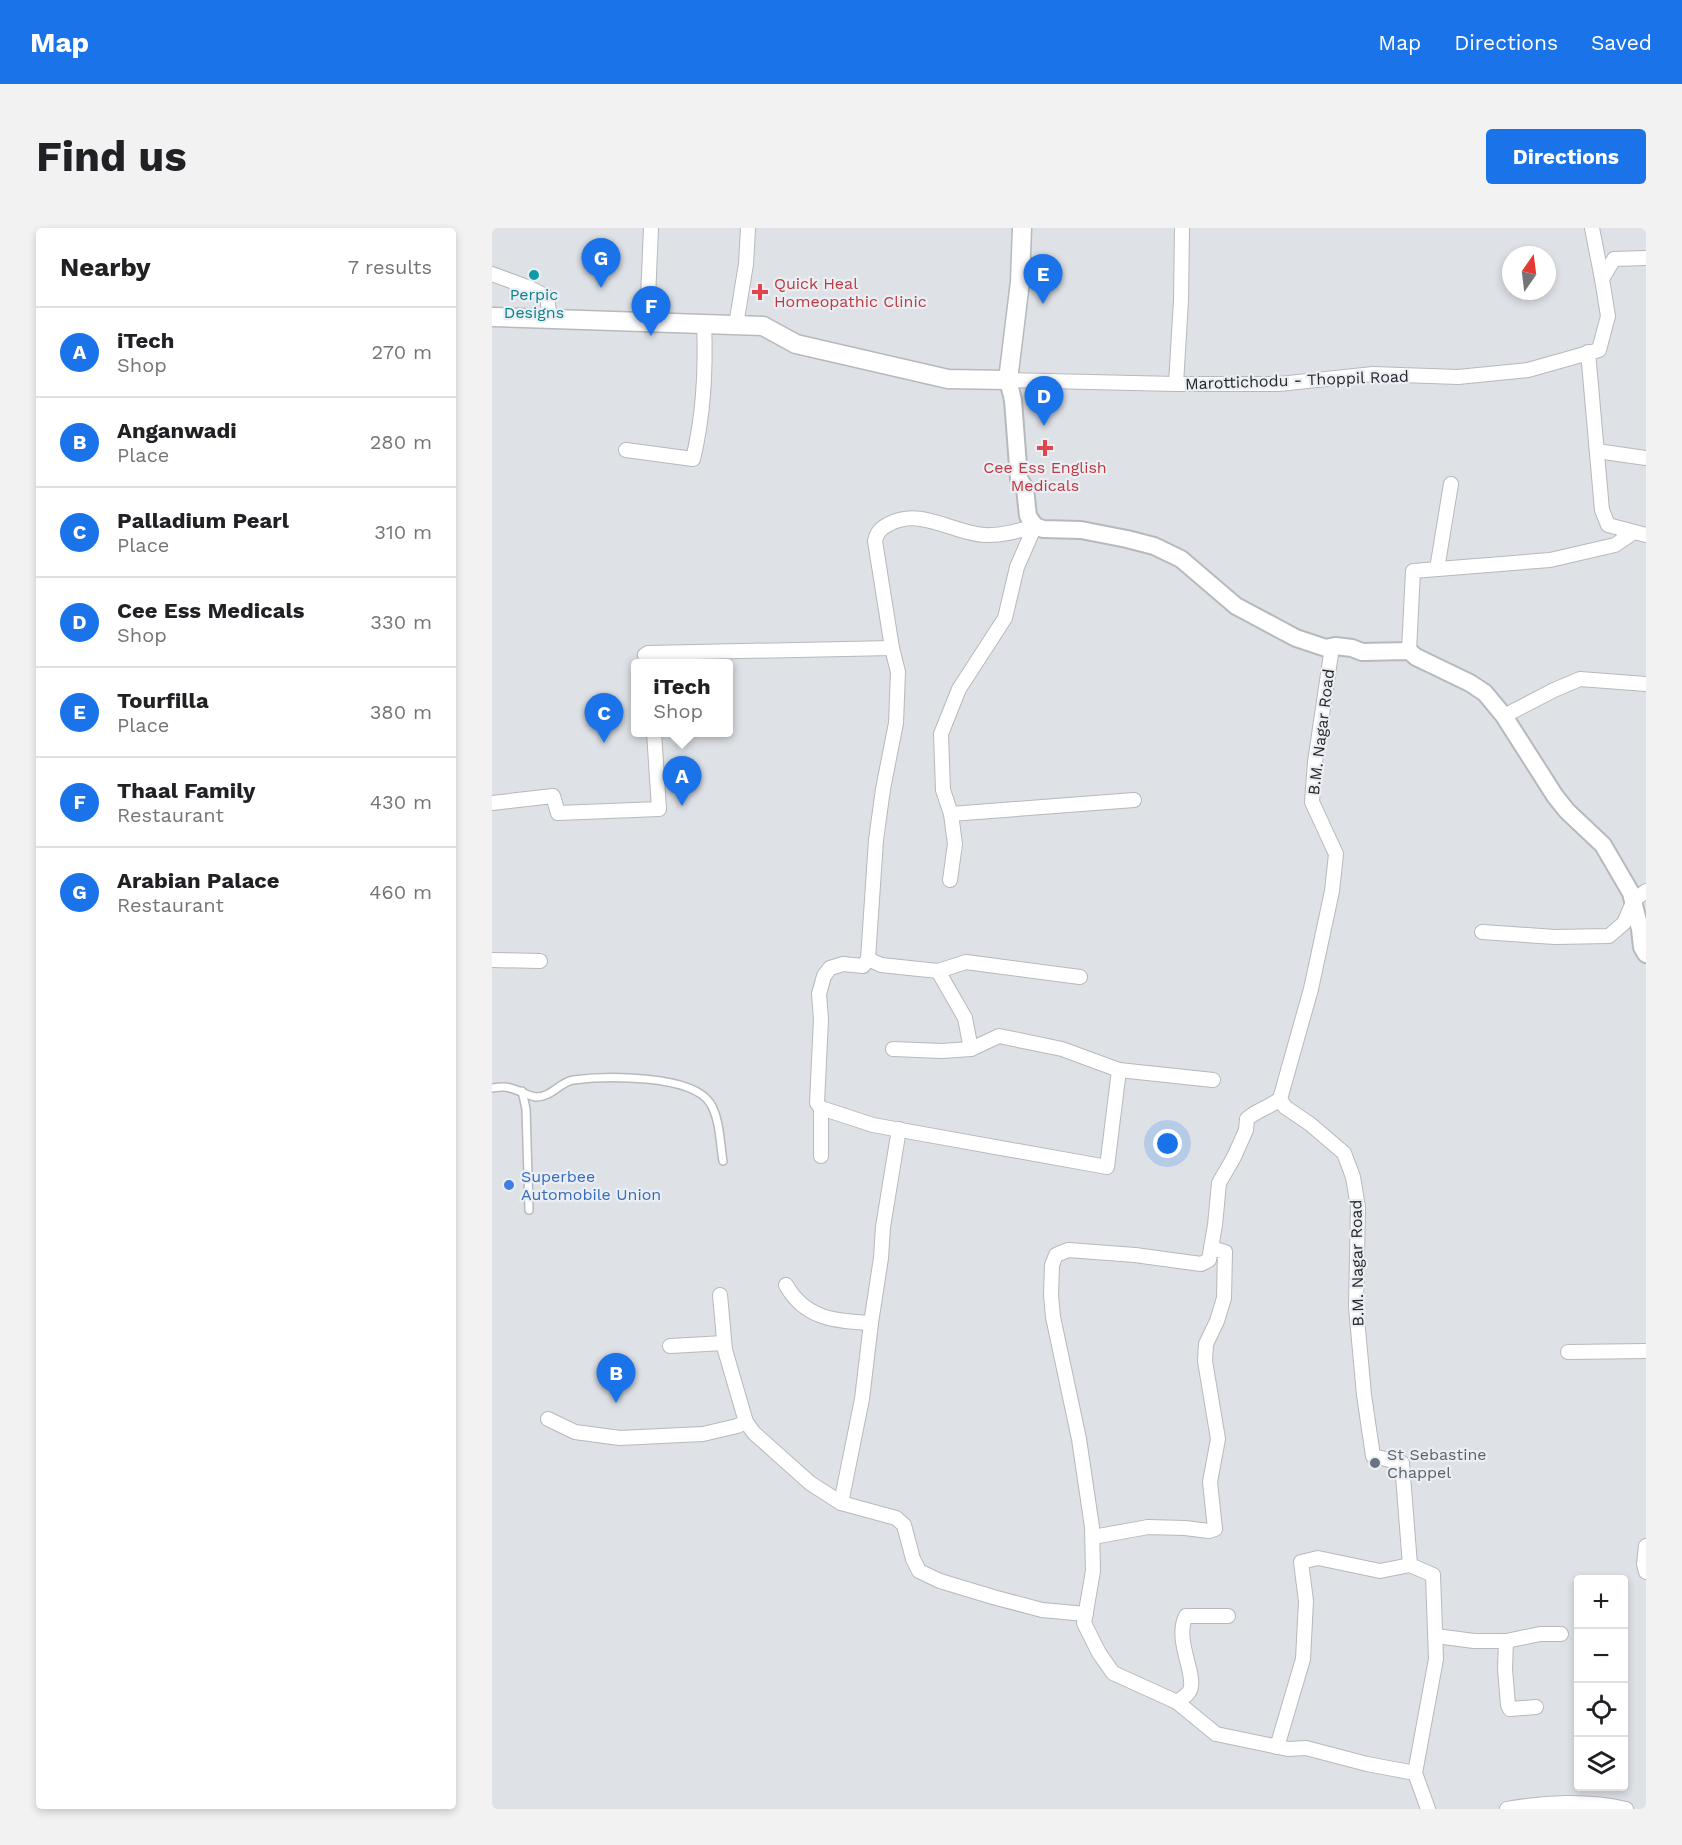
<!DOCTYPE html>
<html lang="en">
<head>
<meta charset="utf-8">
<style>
  :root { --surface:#fff; --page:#f2f2f2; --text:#202124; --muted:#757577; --line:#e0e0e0; --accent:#1a73e8 }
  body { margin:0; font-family:"Work Sans",sans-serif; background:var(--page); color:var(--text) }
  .controls { position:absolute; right:18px; bottom:18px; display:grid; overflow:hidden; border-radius:6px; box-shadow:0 3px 9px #0003 }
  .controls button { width:54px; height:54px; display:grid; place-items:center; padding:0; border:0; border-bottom:2px solid var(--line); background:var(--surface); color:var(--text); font:30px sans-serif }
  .compass { position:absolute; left:1010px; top:18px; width:54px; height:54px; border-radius:50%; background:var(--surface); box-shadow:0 3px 9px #0003; rotate:14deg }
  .you { position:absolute; left:676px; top:916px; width:21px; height:21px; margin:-15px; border:4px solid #fff; border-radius:50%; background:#1a73e8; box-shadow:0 0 0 9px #1a73e833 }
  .badge { display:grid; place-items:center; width:39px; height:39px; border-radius:50%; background:var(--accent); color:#fff; font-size:20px; font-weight:700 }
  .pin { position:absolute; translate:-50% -50px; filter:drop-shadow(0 2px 3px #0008) }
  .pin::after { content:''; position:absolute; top:32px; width:21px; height:18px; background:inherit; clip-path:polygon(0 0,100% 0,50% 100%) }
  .popup { position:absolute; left:139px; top:431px; width:102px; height:78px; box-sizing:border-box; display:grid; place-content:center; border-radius:6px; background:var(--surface); filter:drop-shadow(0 2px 4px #0005); font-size:20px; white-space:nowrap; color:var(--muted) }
  .popup b { font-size:22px; color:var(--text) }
  .popup::after { content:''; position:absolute; left:50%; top:100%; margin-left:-12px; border:12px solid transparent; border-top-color:var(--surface) }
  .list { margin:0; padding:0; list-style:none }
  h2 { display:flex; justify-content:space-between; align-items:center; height:78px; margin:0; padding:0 24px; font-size:26px }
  h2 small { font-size:20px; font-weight:400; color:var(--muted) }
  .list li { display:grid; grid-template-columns:39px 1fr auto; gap:18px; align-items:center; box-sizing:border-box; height:90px; padding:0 24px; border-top:2px solid var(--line) }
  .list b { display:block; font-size:22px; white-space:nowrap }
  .list p { margin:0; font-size:20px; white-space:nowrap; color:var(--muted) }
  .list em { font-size:20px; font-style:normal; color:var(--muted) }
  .icon { flex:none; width:33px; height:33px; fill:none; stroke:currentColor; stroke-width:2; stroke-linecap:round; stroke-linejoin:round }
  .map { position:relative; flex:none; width:1154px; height:1581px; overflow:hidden; border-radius:6px }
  header { display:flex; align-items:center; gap:36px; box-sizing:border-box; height:84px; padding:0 30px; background:var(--accent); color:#fff }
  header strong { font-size:28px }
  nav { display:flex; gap:33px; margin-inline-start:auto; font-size:21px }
  .intro { display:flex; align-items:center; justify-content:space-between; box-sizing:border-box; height:144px; padding:0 36px }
  h1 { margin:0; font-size:42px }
  .button { padding:15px 27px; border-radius:6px; background:var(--accent); color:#fff; font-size:21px; font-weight:700 }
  main { display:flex; gap:36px; padding:0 36px }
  aside { flex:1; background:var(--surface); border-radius:6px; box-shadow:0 3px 9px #0003 }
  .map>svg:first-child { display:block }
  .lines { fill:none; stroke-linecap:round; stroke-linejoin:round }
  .service-casing { stroke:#b6b9bd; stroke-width:10 }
  .minor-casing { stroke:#b6b9bd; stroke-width:16 }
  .tertiary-casing { stroke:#b6b9bd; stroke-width:20 }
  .secondary-casing { stroke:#b6b9bd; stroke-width:21 }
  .service { stroke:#fff; stroke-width:7 }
  .minor { stroke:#fff; stroke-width:14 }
  .tertiary { stroke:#fff; stroke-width:16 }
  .secondary { stroke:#fff; stroke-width:18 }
  .culture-dot { fill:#0f9aa8; stroke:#ebeef3; stroke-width:2 }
  .health-dot { fill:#e0444e; stroke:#ebeef3; stroke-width:2 }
  .shop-dot { fill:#3f7fe0; stroke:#ebeef3; stroke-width:2 }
  .worship-dot { fill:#6b7280; stroke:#ebeef3; stroke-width:2 }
  .labels { text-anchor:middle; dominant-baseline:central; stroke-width:4.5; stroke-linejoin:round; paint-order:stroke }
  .health-label { font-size:16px; fill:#be3a42; stroke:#ebeef3; text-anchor:start }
  .culture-label { font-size:16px; fill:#0d838f; stroke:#ebeef3 }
  .street-label { font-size:16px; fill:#262729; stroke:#ebeef3 }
  .shop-label { font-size:16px; fill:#366cbe; stroke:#ebeef3; text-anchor:start }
  .worship-label { font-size:16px; fill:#5b616d; stroke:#ebeef3; text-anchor:start }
</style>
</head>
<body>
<header>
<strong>Map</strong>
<nav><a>Map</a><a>Directions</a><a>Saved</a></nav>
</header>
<div class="intro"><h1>Find us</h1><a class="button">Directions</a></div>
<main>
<aside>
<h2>Nearby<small>7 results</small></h2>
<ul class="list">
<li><span class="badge">A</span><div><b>iTech</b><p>Shop</p></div><em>270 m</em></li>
<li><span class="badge">B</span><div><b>Anganwadi</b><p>Place</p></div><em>280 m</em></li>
<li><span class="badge">C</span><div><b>Palladium Pearl</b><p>Place</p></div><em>310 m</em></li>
<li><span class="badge">D</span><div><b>Cee Ess Medicals</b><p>Shop</p></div><em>330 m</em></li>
<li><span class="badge">E</span><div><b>Tourfilla</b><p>Place</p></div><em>380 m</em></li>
<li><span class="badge">F</span><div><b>Thaal Family</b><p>Restaurant</p></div><em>430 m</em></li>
<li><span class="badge">G</span><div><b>Arabian Palace</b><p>Restaurant</p></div><em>460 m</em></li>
</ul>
</aside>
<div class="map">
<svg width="1154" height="1581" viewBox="0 0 1154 1581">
  <rect width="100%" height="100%" fill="#dee1e6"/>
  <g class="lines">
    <g class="service-casing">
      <g id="service">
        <path d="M0,860C6,859 13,858 18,860C27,862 36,868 44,869C60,869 68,854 81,852C113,848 199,846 218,875C228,890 228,916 231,933"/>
        <polyline points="30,863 34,881 37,982"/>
      </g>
    </g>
    <g class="minor-casing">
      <g id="minor">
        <polyline points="1100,0 1110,51"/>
        <polyline points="0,46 38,60 55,69 58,90"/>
        <polyline points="155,93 159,0"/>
        <polyline points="244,97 254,36 256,0"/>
        <polyline points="1096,124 1110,282 1116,297 1154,307"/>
        <polyline points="516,152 684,156 787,156 881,146 966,149 1036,142 1107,122 1116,88 1110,51 1122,31 1154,30"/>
        <polyline points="684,156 689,72 690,0"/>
        <path d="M134,222L201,231C212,186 214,141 212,95"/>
        <polyline points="1105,223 1154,230"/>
        <polyline points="945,341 959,256"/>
        <polyline points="840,419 823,534 820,574 844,626 840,663 819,761 788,871 793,879 818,896 852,925 861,949 866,979 864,1079 872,1167 881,1228 910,1235 918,1337 941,1347 944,1431 923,1545 936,1581"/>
        <polyline points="400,420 406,444 404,495 391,561 384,612 376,731 371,738 351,736 338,740 332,748 327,766 329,791 325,875 329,880 381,897 615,939 627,842"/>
        <polyline points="917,423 921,343 1058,332 1123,317 1142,304"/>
        <path d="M156,436L153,427L156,425L400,420L383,313C385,304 389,300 397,296C429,279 460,305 492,307C510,308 526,303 543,298L525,339L513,390L467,461L449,506L451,562L459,586L463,616L458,652"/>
        <polyline points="1012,488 1062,462 1088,451 1154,456"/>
        <polyline points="0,575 61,568 66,585 167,581 162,504"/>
        <polyline points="459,586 642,572"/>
        <polyline points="990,704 1063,709 1117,708 1132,695 1142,672 1154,663"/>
        <polyline points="376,731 389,737 446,743 473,790 479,821"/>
        <polyline points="0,732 48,733"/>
        <polyline points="446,743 474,734 588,749"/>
        <polyline points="401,821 450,823 479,821 507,808 570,821 627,842 721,852"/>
        <path d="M788,871C778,879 765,882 755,891L754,902L742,929L727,955L723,997L717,1032L709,1036L643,1027L576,1022L564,1027L560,1037L559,1067L561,1089L587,1211L600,1299L601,1343L592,1395L607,1425L621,1445L685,1474L724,1506L796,1521L814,1520L875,1536L923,1545"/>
        <polyline points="407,901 391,999 389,1030 379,1095 370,1171 349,1275 404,1290 412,1297 421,1331 427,1343 448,1353 501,1369 550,1382 594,1386"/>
        <polyline points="329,928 329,880"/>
        <path d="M294,1057C313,1091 343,1093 379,1095"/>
        <polyline points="228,1067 233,1122 254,1194"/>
        <polyline points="178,1118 232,1115"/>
        <polyline points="1076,1124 1154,1123"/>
        <polyline points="56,1191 83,1204 128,1210 211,1206 245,1198 254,1194 262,1205 318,1255 349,1275"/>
        <polyline points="601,1309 656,1299 693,1300 717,1303 723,1301 718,1254 726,1211 713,1133 714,1116 725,1093 732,1070 733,1024 719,1020"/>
        <polyline points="1154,1318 1152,1336 1154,1344"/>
        <polyline points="944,1408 982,1413 1014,1413 1048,1406 1069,1406"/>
        <polyline points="1014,1413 1013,1441 1016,1477 1018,1481 1044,1479"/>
        <path d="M685,1474C689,1471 694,1468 697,1464C707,1450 681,1412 694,1388H736"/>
        <polyline points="785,1519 811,1431 814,1373 809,1334 826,1330 888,1343 918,1337"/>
        <path d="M1015,1581C1052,1574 1097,1572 1134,1581"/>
      </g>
    </g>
    <g class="tertiary-casing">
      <polyline id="tertiary" points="516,152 521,172 527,251 533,260 536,288 543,298 551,301 589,302 635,311 662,318 689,331 744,378 804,410 834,420 843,418 860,420 870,424 917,423 924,429 978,455 993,465 1012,488 1063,568 1075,583 1111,617 1139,665 1148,701 1150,719 1154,726"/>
    </g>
    <g class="secondary-casing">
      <polyline id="secondary" points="0,89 271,98 304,116 456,151 516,152 528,54 530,0"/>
    </g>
    <use href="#service" class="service"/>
    <use href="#minor" class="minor"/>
    <use href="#tertiary" class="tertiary"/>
    <use href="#secondary" class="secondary"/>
  </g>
  <circle class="culture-dot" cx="42" cy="47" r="6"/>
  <g class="health-dot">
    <path d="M265 55h6v6h6v6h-6v6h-6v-6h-6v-6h6z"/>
    <path d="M550 211h6v6h6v6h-6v6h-6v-6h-6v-6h6z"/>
  </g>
  <circle class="shop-dot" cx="17" cy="957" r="6"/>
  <circle class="worship-dot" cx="883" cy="1235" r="6"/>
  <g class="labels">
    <g class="health-label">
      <text x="282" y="55">Quick Heal<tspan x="282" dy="18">Homeopathic Clinic</tspan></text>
      <text x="553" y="239" text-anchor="middle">Cee Ess English<tspan x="553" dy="18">Medicals</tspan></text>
    </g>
    <g class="culture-label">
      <text x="42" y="66">Perpic<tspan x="42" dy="18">Designs</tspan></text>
    </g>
    <g class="street-label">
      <text transform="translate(805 152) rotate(-2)">Marottichodu - Thoppil Road</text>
      <text transform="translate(829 504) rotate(-83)">B.M. Nagar Road</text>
      <text transform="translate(865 1035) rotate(-91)">B.M. Nagar Road</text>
    </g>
    <g class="shop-label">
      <text x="29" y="948">Superbee<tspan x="29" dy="18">Automobile Union</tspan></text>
    </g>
    <g class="worship-label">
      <text x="895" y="1226">St Sebastine<tspan x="895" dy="18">Chappel</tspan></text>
    </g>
  </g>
</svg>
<div class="controls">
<button>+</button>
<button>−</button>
<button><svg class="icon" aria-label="locate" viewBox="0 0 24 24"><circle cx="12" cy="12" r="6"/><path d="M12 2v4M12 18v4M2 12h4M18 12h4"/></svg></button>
<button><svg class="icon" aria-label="layers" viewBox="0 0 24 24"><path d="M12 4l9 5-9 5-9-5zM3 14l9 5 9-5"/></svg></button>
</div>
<svg class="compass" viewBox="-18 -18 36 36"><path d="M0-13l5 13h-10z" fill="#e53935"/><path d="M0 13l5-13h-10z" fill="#757577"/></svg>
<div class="you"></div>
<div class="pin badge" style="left:190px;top:578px">A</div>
<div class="popup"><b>iTech</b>Shop</div>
<div class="pin badge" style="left:124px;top:1175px">B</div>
<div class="pin badge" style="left:112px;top:515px">C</div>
<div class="pin badge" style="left:552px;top:198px">D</div>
<div class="pin badge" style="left:551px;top:76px">E</div>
<div class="pin badge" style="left:159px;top:108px">F</div>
<div class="pin badge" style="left:109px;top:60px">G</div>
</div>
</main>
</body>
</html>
